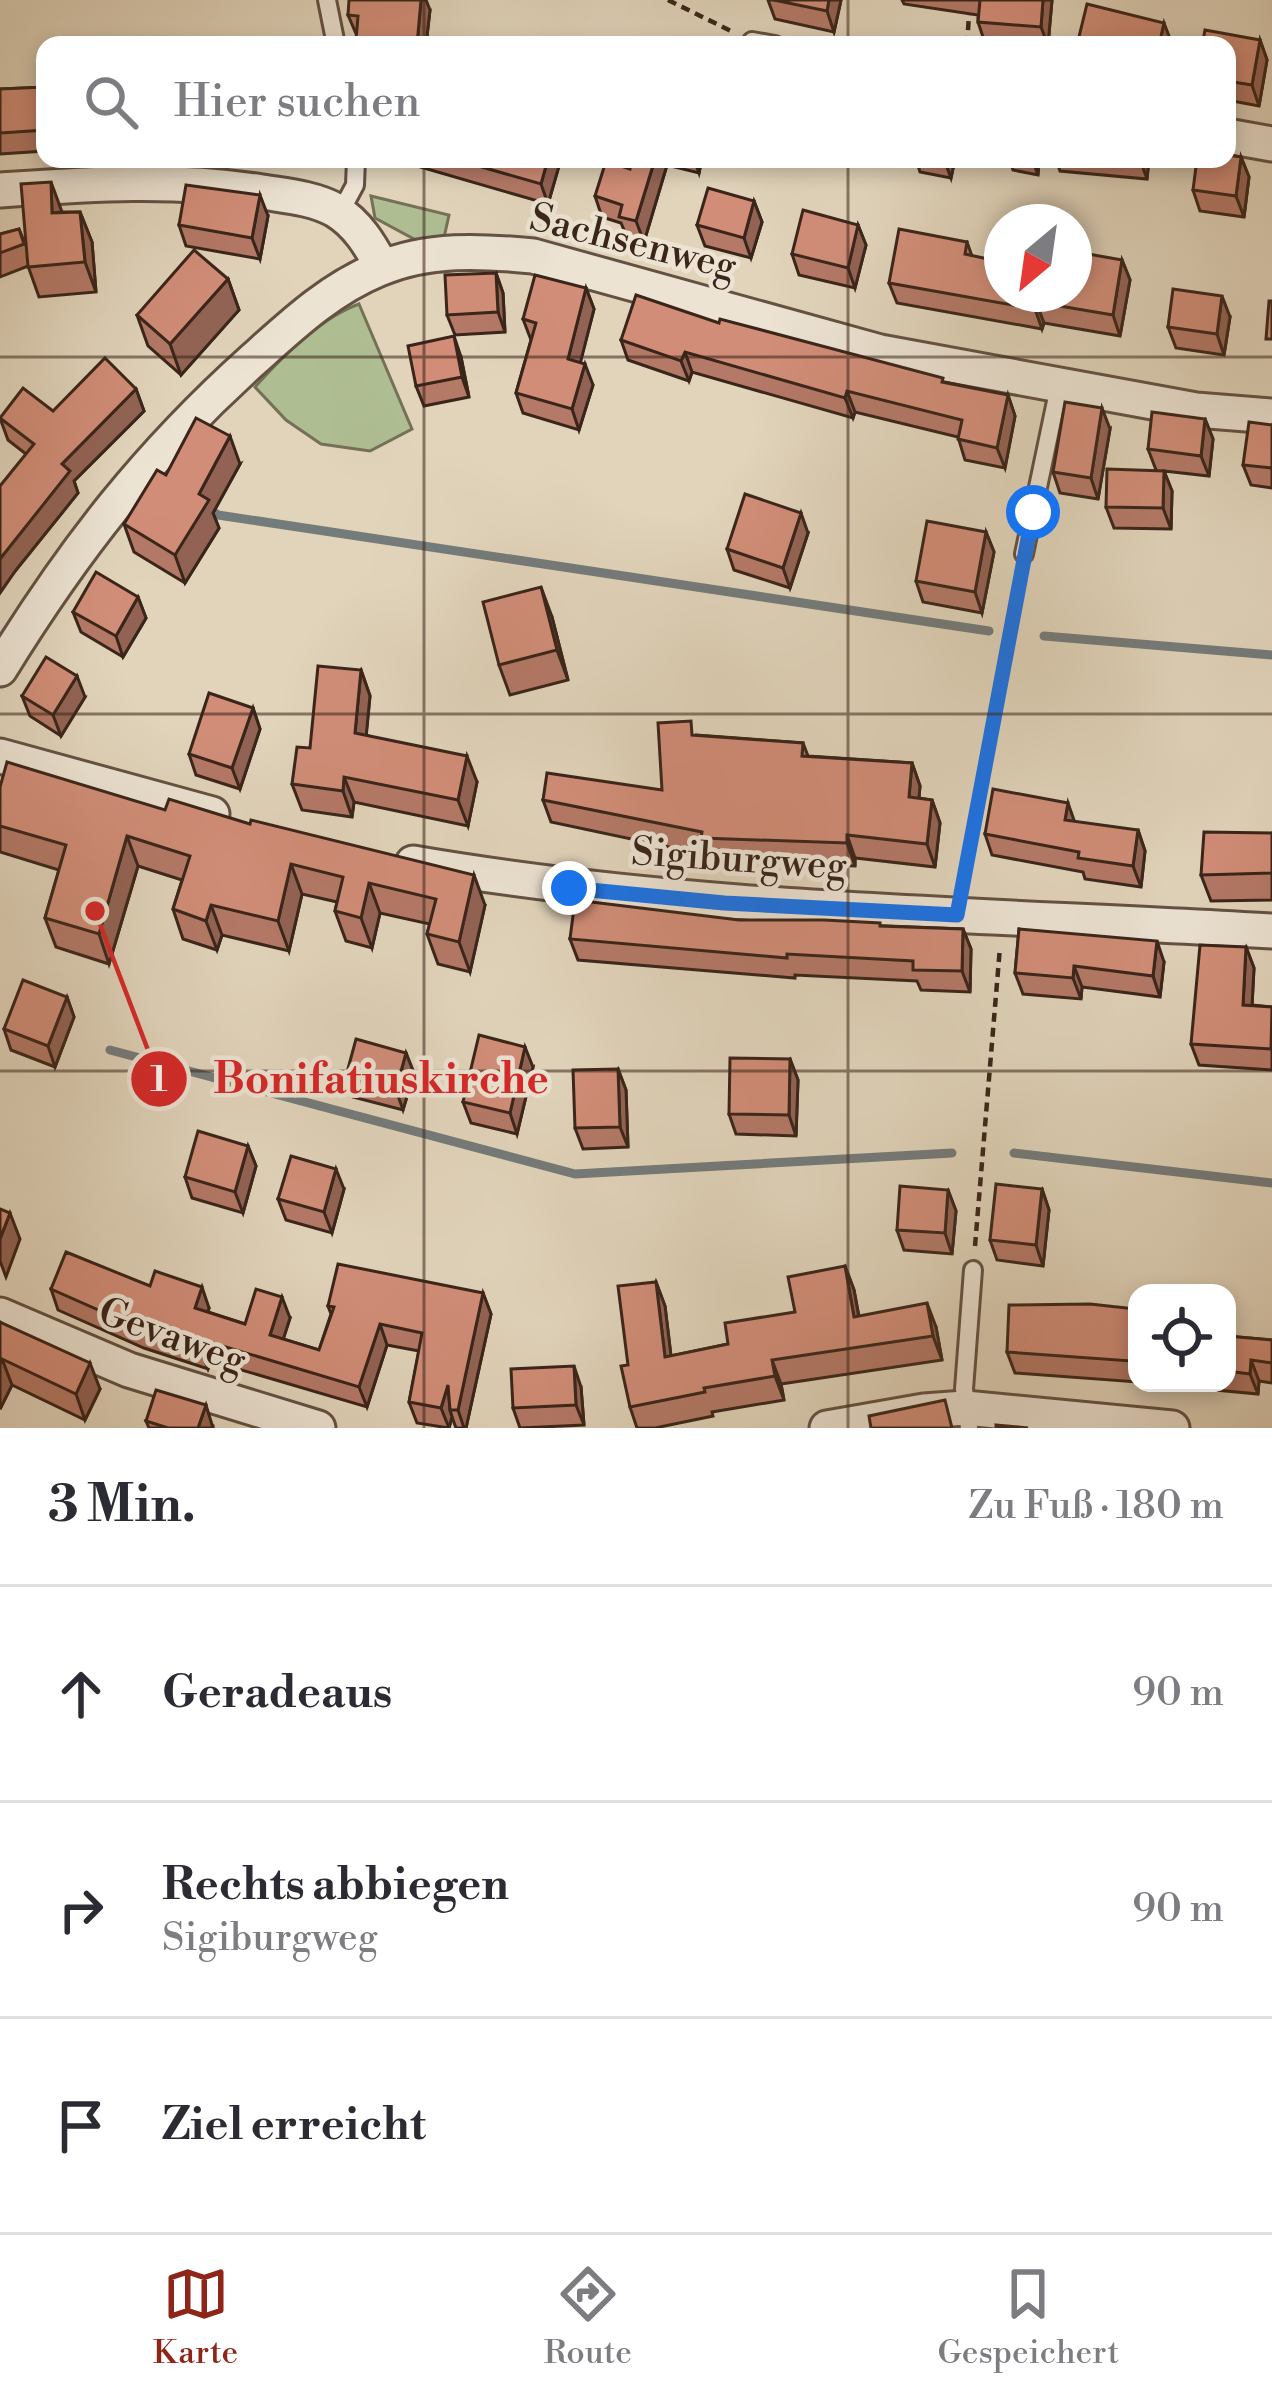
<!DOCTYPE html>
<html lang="de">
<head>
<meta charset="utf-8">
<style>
  :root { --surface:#fff; --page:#f7f7f7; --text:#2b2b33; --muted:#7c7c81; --line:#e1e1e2; --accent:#8f2418 }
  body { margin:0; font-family:"Libre Bodoni",serif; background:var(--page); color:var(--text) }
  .controls { position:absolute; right:36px; bottom:36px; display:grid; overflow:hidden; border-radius:24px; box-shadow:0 6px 18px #0003 }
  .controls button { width:108px; height:108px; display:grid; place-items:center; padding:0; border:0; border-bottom:3px solid var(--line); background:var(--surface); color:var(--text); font:60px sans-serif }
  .compass { position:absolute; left:984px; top:204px; width:108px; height:108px; border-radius:50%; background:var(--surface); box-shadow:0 6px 18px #0003; rotate:209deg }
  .stop { position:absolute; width:36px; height:36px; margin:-27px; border:9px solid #1a73e8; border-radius:50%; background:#fff }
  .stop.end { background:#1a73e8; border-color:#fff; box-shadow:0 3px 12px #0008 }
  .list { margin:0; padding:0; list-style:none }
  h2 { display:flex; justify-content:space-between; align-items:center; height:156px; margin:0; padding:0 48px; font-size:51px }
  h2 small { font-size:39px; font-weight:400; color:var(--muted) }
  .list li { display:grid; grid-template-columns:78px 1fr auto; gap:36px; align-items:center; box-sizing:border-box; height:216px; padding:0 48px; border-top:3px solid var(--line) }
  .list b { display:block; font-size:45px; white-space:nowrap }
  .list p { margin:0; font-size:39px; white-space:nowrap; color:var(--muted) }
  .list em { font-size:39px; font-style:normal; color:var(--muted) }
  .icon { flex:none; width:66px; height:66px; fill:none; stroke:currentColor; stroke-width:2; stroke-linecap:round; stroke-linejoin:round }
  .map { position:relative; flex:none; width:1272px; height:1428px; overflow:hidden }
  .search { position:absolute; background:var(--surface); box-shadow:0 6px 18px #0003; left:36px; right:36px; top:36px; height:132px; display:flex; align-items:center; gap:30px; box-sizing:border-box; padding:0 42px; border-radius:24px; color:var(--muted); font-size:45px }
  .sheet { height:804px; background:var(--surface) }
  nav { display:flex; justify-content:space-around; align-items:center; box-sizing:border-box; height:168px; border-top:3px solid var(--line); background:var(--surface); font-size:33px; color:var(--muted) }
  nav a { display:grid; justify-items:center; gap:6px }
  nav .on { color:var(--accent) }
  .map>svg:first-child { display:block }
  .green { fill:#afbd93; stroke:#747156; stroke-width:3 }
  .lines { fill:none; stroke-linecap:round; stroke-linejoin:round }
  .stream { stroke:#747b7b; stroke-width:9 }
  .lane-casing { stroke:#645142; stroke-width:22 }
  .street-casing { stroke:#645142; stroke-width:39 }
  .path { stroke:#3a251a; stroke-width:4.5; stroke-dasharray:9 6; stroke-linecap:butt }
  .lane { stroke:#ece3d3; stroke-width:16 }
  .street { stroke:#ece3d3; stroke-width:33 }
  .wall { fill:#b47967; stroke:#3a251a; stroke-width:3 }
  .shaded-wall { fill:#926354; stroke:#3a251a; stroke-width:3 }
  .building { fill:#d18d78; stroke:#3a251a; stroke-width:3 }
  .route { stroke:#1a73e8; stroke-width:15 }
  .grid { fill:none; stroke:#3a251a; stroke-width:3; stroke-opacity:0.55 }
  .labels { text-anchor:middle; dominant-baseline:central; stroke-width:9; stroke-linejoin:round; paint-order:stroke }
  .street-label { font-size:39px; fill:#3a251a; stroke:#ece3d3 }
  .leader { fill:none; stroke:#d62828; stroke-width:4.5 }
  .callout-dot { fill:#d62828; stroke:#ece3d3; stroke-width:4.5 }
  .mark-label { font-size:36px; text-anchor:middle; font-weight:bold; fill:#fff }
  .callout-label { font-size:42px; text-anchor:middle; font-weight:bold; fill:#d62828; stroke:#ece3d3; stroke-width:9; stroke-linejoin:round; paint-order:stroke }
</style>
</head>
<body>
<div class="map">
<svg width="1272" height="1428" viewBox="0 0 1272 1428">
  <rect width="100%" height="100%" fill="#e1d4bb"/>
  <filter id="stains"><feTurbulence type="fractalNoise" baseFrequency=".00167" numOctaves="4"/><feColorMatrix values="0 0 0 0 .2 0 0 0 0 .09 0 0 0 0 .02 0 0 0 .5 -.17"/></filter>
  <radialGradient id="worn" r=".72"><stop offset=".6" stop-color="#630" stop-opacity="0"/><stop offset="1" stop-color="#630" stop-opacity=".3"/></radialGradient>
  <g class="green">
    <polygon points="371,196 449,215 443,242 414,239 375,218"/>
    <path d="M359,304L412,429L370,451L321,444L286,420L255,387C283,356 320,318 359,304Z"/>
  </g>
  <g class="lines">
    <g class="stream">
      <polyline points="206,507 218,515 989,631"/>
      <polyline points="1044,636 1272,655"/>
      <polyline points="110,1050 575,1174 952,1153"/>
      <polyline points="1014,1153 1272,1183"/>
    </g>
    <g class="lane-casing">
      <g id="lane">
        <polyline points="327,0 336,45"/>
        <polyline points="752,41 775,45"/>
        <polyline points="340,213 355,185 356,159"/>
        <polyline points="1024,554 1059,387"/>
        <polyline points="969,1428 964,1389 973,1270"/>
      </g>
    </g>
    <g class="street-casing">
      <g id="street">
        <polyline points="1227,136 1272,144"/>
        <path d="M0,190C89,184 174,178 262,192C287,196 313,198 335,210C358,224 370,245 382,267"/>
        <path d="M0,669C74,549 148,454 254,359C293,324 330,289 379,269C428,248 481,251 533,256L880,352L1196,410L1272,416"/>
        <polyline points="0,756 212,814"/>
        <path d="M413,863C698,912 985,914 1272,931"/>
        <polyline points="0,1315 129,1370 318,1428"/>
        <polyline points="827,1428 924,1411 965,1408 1172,1428"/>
      </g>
    </g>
    <g class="path">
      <polyline points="668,0 731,31"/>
      <polyline points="967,45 970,0"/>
      <polyline points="963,886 1020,578"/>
      <polyline points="975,1246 1000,947"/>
    </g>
    <use href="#lane" class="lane"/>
    <use href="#street" class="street"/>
  </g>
  <g class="wall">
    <polygon points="768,0 841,0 834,32 775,19"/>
    <polygon points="902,0 1052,0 1048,45 985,43 978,22 978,15 904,4"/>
    <polygon points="430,10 426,45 358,45 357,36 348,15"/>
    <polygon points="1260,40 1267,60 1259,106 1227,100 1227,45"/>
    <polygon points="45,87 45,151 0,154 0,89"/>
    <polygon points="1241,157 1249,177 1244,217 1200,211 1193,190"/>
    <polygon points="281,159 313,159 312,163"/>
    <polygon points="393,159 561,159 548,204"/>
    <polygon points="632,159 702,159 699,173 667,165 644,242 627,237 621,223 602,217 595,196 630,169"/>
    <polygon points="916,159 955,159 951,178 920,172"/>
    <polygon points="988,159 1039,159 1038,175 1013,170 1011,164"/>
    <polygon points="1056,159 1149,159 1147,179 1060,171"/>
    <polygon points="754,201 762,222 751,258 705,246 697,225"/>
    <polygon points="62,212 80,212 92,242 96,292 39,297 28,266 0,277 0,234 19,229 27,248"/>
    <polygon points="268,216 260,259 186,246 179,225"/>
    <polygon points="858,225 866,245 855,288 799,275 792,254"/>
    <polygon points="967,242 972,256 1074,294 1122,260 1130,280 1120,336 1044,323 1042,329 897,303 889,283"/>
    <polygon points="496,273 503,293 505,332 455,335 447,315"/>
    <polygon points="228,279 239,310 181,375 148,346 137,315"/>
    <polygon points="586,288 594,309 580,362 593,385 579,430 523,413 516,393 531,340 523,319"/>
    <polygon points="1230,317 1224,355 1176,348 1168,327"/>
    <polygon points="719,323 944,382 1008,395 1015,416 1005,468 965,460 958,437 855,412 853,418 692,372 689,381 628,360 621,340"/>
    <polygon points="461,357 469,397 424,406 416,386"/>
    <polygon points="136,389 144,411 74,481 78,493 16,570 26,454 8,440 0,418 53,411"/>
    <polygon points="1205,419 1213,439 1209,476 1164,471 1172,491 1171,529 1114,528 1106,507 1156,470 1148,449"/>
    <polygon points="1272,425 1272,488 1251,485 1243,465"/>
    <polygon points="1110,429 1098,499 1060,493 1053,472"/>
    <polygon points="240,464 213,513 219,528 185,583 134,552 124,524"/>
    <polygon points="986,532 994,552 982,613 923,602 916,581"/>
    <polygon points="808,533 790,588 734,570 727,549"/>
    <polygon points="138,597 146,618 123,657 81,632 73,612"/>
    <polygon points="552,617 568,680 510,695 499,665"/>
    <polygon points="361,670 370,696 366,735 477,782 468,826 354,802 352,817 302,810 292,784 310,748"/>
    <polygon points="22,696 85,697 61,736 30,716"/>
    <polygon points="253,708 260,729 240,789 196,775 189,754"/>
    <polygon points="696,735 803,743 808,756 912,763 920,786 919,798 932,800 940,823 935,867 855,858 855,866 710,861 707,855 551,822 543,800 662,790"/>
    <polygon points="0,787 485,905 470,972 438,964 427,934 430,924 380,913 372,948 346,941 335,911 337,902 302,894 289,951 222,935 217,950 183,939 173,909 182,880 138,866 109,964 56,947 45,918 59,870 0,852"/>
    <polygon points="1138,830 1145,851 1141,887 1085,879 1083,872 992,855 985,834"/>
    <polygon points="1272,833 1272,900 1211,901 1201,875"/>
    <polygon points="739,920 963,929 971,949 970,992 921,990 917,981 795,975 795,978 578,960 570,939"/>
    <polygon points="1019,929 1164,962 1160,997 1082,987 1081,999 1023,994 1015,973"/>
    <polygon points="1246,947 1254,968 1252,1005 1272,1007 1272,1070 1199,1065 1191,1044"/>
    <polygon points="67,997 74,1017 55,1067 11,1050 4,1029"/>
    <polygon points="406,1053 414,1073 403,1110 353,1097 346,1076"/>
    <polygon points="790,1059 798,1080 796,1136 736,1134 729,1114"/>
    <polygon points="533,1067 517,1134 471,1123 463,1102"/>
    <polygon points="618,1069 626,1090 628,1147 583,1149 575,1128"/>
    <polygon points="248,1146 256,1166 243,1213 192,1198 185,1177"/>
    <polygon points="344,1189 332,1233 286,1220 278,1199"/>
    <polygon points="1042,1189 1049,1210 1043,1266 997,1260 990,1240"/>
    <polygon points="948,1190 956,1211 952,1254 904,1250 897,1230"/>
    <polygon points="845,1266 854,1290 859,1316 936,1327 942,1360 781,1384 784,1400 712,1412 713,1416 655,1428 637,1428 630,1407 628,1365 656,1282 665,1306 671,1356 728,1344 795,1312"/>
    <polygon points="150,1286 209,1308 208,1312 245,1324 290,1318 283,1339 319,1350 331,1314 328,1306 483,1293 491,1314 466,1428 456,1428 452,1417 449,1428 417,1423 409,1402 419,1351 387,1345 367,1407 211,1361 208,1369 144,1348 58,1310 51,1289"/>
    <polygon points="1137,1311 1137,1382 1015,1373 1007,1352"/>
    <polygon points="0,1322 100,1389 85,1420 12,1385 0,1409"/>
    <polygon points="1227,1336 1272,1340 1272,1383 1259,1381 1258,1394 1195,1388 1193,1383 1227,1383"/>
    <polygon points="581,1387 584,1425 520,1428 513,1408"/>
    <polygon points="146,1421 213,1426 213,1428 149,1428"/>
  </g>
  <g class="shaded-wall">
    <polygon points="421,0 426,0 430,10 426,45 417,45"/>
    <polygon points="829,0 841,0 834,32 827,11"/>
    <polygon points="1043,0 1052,0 1048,45 1041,27"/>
    <polygon points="1164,23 1172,44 1171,45 1159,45"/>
    <polygon points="1260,40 1267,60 1259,106 1252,85"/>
    <polygon points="1241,157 1249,177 1244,217 1236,196"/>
    <polygon points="548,159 561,159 548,204 541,184"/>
    <polygon points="655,159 665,159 667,165 644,242 636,221"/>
    <polygon points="694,159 702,159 699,173"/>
    <polygon points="944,159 955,159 951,178"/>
    <polygon points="1032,159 1039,159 1038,175"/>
    <polygon points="1141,159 1149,159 1147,179 1141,162"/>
    <polygon points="51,182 62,212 52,213"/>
    <polygon points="260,195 268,216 260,259 252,238"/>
    <polygon points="754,201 762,222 751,258 744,238"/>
    <polygon points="80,212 92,242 96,292 85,262"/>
    <polygon points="858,225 866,245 855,288 848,268"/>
    <polygon points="1122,260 1130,280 1120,336 1113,315"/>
    <polygon points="496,273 503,293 505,332 498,312"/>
    <polygon points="228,279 239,310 181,375 170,344"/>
    <polygon points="586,288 594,309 576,380 568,359"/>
    <polygon points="1222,296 1230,317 1224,355 1217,334"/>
    <polygon points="1036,302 1044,323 1042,329 1035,309"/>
    <polygon points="454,336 461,357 469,397 462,377"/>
    <polygon points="685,352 692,372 689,381 681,361"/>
    <polygon points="585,364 593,385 579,430 572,409"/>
    <polygon points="136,389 144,411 74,481 78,493 16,570 0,593 0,559 62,464"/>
    <polygon points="847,391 855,412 853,418 845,398"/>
    <polygon points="1008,395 1015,416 1005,468 997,448"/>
    <polygon points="1102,408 1110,429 1098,499 1091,478"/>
    <polygon points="1205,419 1213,439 1209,476 1201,456"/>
    <polygon points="230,436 240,464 213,513 219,528 185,583 175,555 199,494"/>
    <polygon points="1164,471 1172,491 1171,529 1163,508"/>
    <polygon points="801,513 808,533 790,588 783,568"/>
    <polygon points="986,532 994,552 982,613 975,592"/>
    <polygon points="541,587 552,617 568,680 557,650"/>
    <polygon points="138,597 146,618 123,657 116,636"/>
    <polygon points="361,670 370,696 364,759 355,733"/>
    <polygon points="77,676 85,697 61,736 53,715"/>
    <polygon points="253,708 260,729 240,789 232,768"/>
    <polygon points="467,756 477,782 468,826 458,800"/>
    <polygon points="912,763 920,786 917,820 909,797"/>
    <polygon points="344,777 354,802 352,817 343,791"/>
    <polygon points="932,800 940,823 935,867 927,844"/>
    <polygon points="1068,803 1075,823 1065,820"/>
    <polygon points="1138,830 1145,851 1141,887 1133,866"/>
    <polygon points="847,835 855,858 855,866 847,843"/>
    <polygon points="127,836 138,866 109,964 99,934"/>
    <polygon points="291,864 302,894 289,951 278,921"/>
    <polygon points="474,875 485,905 470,972 459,942"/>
    <polygon points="369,883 380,913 372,948 361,918"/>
    <polygon points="211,905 222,935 217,950 206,921"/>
    <polygon points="963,929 971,949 970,992 962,971"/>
    <polygon points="1157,941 1164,962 1160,997 1153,976"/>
    <polygon points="1246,947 1254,968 1251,1025 1243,1005"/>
    <polygon points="1074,966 1082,987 1081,999 1073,978"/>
    <polygon points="67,997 74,1017 55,1067 48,1046"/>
    <polygon points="525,1047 533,1067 517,1134 510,1113"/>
    <polygon points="406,1053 414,1073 403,1110 396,1090"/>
    <polygon points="790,1059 798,1080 796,1136 789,1115"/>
    <polygon points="618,1069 626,1090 628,1147 620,1127"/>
    <polygon points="248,1146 256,1166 243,1213 235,1192"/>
    <polygon points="336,1169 344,1189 332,1233 324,1212"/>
    <polygon points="1042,1189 1049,1210 1043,1266 1036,1245"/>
    <polygon points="948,1190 956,1211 952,1254 945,1233"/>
    <polygon points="10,1213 20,1239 6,1277 0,1261 0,1239"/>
    <polygon points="845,1266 854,1290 863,1341 854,1317"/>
    <polygon points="656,1282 665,1306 674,1381 665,1357"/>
    <polygon points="202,1287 209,1308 202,1329 195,1308"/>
    <polygon points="483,1293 491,1314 466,1428 464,1428 458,1410"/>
    <polygon points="282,1297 290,1318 278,1356 270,1335"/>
    <polygon points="927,1303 936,1327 942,1360 933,1336"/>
    <polygon points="1136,1309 1137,1311 1137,1378 1131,1361"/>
    <polygon points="380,1324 387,1345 367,1407 359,1387"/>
    <polygon points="203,1340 211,1361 208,1369 200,1349"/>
    <polygon points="2,1359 12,1385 0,1409 0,1364"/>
    <polygon points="772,1360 781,1384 784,1400 775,1376"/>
    <polygon points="1251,1360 1259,1381 1258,1394 1250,1374"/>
    <polygon points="90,1363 100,1389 85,1420 76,1394"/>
    <polygon points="574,1366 581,1387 584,1425 576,1405"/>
    <polygon points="448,1385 450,1410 452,1417 449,1428 441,1408"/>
    <polygon points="206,1405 213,1428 198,1428"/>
  </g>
  <g class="building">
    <polygon points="349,0 421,0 417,45 356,40 358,16 348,15"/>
    <polygon points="774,0 829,0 827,11"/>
    <polygon points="980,0 1043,0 1041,27 978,22"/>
    <polygon points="1087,4 1164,23 1159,45 1077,45"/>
    <polygon points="1205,30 1260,40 1252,85 1227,81 1227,45 1202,45"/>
    <polygon points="183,38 184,45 140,45 140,39"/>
    <polygon points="45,87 45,130 0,133 0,89"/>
    <polygon points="1227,155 1241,157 1236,196 1193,190 1197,159 1227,159"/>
    <polygon points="454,159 548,159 541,184"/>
    <polygon points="632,159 655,159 636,221 619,217 622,205 595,196 606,161 630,169"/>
    <polygon points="1111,159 1141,159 1141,162"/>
    <polygon points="51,182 52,213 80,212 85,262 28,267 21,184"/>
    <polygon points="186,185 260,195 252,238 179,225"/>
    <polygon points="708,188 754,201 744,238 697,225"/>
    <polygon points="803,210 858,225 848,268 792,254"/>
    <polygon points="19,229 24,244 0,253 0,234"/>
    <polygon points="899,229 967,242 965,254 1002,262 1002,294 1074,294 1074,271 1077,252 1122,260 1113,315 1036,302 1035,309 889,283"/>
    <polygon points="194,250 228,279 170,344 137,315"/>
    <polygon points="496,273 498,312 447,315 445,275"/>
    <polygon points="535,275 586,288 568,359 585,364 572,409 516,393 536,323 523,319"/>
    <polygon points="1173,289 1222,296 1217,334 1168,327"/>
    <polygon points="636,295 719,323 720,319 943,378 942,382 1008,395 997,448 958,439 962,420 847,391 845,398 685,352 681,361 621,340"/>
    <polygon points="1269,301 1272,301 1272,339 1266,339"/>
    <polygon points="454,336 462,377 416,386 408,346"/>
    <polygon points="105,358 136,389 62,464 70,471 0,559 0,486 34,444 0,418 23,388 53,411"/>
    <polygon points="1065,402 1102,408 1091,478 1053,472"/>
    <polygon points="1152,412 1205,419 1201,456 1148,449"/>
    <polygon points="196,418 230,436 199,494 209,500 175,555 124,524 157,470 166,475"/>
    <polygon points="1249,422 1272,425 1272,468 1243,465"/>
    <polygon points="1107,469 1164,471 1163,508 1106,507"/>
    <polygon points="745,494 801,513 783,568 727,549"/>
    <polygon points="927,521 986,532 975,592 916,581"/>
    <polygon points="96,572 138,597 116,636 73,612"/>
    <polygon points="541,587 557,650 499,665 483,602"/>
    <polygon points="46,657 77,676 53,715 22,696"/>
    <polygon points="318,666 361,670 355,733 467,756 458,800 344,777 343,791 292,784 297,747 310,748"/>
    <polygon points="209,693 253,708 232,768 189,754"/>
    <polygon points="691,721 692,735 803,743 802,756 912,763 909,797 932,800 927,844 847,835 847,843 701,838 702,832 543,800 547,773 662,790 658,723"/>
    <polygon points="7,762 165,810 169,799 250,824 251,820 474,875 459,942 427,934 436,899 369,883 361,918 335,911 343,877 291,864 278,921 211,905 206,921 173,909 190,856 127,836 99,934 45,918 66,845 0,826 0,787"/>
    <polygon points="993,789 1068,803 1065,820 1138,830 1133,866 1078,858 1079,852 985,834"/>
    <polygon points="1204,832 1272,833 1272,873 1201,875"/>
    <polygon points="575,900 739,920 824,920 880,923 880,926 963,929 962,971 913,970 913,961 787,954 787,958 570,939"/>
    <polygon points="1019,929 1157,941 1153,976 1074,966 1073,978 1015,973"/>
    <polygon points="1200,945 1246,947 1243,1005 1272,1007 1271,1049 1191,1044"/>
    <polygon points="23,980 67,997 48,1046 4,1029"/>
    <polygon points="479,1035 525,1047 510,1113 463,1102"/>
    <polygon points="356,1039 406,1053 396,1090 346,1076"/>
    <polygon points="730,1058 790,1059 789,1115 729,1114"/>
    <polygon points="618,1069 620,1127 575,1128 573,1070"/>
    <polygon points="198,1131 248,1146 235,1192 185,1177"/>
    <polygon points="291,1156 336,1169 324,1212 278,1199"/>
    <polygon points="996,1184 1042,1189 1036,1245 990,1240"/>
    <polygon points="900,1186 948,1190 945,1233 897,1230"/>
    <polygon points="0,1209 10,1213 0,1239"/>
    <polygon points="66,1252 150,1286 155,1271 202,1287 195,1308 245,1324 256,1289 282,1297 270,1335 319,1350 334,1307 328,1306 338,1264 483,1293 458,1410 450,1410 448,1385 441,1408 409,1402 422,1333 380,1324 359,1387 203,1340 200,1349 137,1327 51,1289"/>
    <polygon points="845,1266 854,1317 927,1303 933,1336 772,1360 775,1376 704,1388 705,1392 630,1407 621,1366 628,1365 618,1286 656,1282 665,1357 728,1344 725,1323 795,1312 788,1277"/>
    <polygon points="1090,1304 1136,1309 1131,1361 1007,1352 1009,1305"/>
    <polygon points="0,1322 90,1363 76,1394 2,1359 0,1364"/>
    <polygon points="1227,1336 1272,1340 1272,1363 1251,1360 1250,1374 1227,1371"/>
    <polygon points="574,1366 576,1405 513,1408 511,1369"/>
    <polygon points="156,1390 206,1405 198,1428 168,1428 146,1421"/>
    <polygon points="945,1400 952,1428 871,1428 869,1416"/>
    <polygon points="996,1425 1028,1428 996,1428"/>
  </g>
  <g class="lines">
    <polyline class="route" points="569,888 724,903 957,915 1033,512"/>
  </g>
  <path class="grid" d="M424,0V45M848,0V45M424,159V1428M848,159V1428M0,357H1272M0,714H1272M0,1071H1272"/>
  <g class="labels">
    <g class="street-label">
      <text transform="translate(633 243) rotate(14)">Sachsenweg</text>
      <text transform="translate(739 860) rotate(4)">Sigiburgweg</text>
      <text transform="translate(172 1337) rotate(20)">Gevaweg</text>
    </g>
  </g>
  <path class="leader" d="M95 911L159 1079"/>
  <g class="callout-dot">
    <circle cx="95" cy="911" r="12"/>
    <circle cx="159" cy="1079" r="30"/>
  </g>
  <g class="mark-label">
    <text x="159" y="1091">1</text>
  </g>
  <g class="callout-label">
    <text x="381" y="1093">Bonifatiuskirche</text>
  </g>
  <rect width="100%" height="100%" filter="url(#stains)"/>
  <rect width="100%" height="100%" fill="url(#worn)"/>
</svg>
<div class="controls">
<button><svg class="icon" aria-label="locate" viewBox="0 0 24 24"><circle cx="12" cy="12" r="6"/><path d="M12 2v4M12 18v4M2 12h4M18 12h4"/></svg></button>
</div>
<svg class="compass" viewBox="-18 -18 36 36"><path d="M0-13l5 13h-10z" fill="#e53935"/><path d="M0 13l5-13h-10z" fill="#7c7c81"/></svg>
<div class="stop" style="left:1033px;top:512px"></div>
<div class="stop end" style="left:569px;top:888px"></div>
<div class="search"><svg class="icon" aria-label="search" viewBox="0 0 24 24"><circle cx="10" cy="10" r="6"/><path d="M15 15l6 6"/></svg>Hier suchen</div>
</div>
<section class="sheet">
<h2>3 Min.<small>Zu Fuß · 180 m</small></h2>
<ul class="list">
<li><svg class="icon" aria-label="ahead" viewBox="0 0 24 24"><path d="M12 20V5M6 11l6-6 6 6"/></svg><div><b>Geradeaus</b></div><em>90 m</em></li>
<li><svg class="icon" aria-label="right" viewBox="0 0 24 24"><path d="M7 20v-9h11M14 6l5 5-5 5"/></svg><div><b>Rechts abbiegen</b><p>Sigiburgweg</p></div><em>90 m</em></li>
<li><svg class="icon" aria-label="arrive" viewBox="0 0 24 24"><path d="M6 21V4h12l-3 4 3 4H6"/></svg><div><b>Ziel erreicht</b></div></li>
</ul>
</section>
<nav>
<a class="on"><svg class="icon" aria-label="map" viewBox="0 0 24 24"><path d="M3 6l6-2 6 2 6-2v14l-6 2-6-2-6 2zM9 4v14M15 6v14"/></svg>Karte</a>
<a><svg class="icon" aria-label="directions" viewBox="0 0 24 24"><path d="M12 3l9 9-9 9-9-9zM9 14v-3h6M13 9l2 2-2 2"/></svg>Route</a>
<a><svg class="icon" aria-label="saved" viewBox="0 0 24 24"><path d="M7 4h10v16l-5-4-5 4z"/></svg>Gespeichert</a>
</nav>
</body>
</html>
